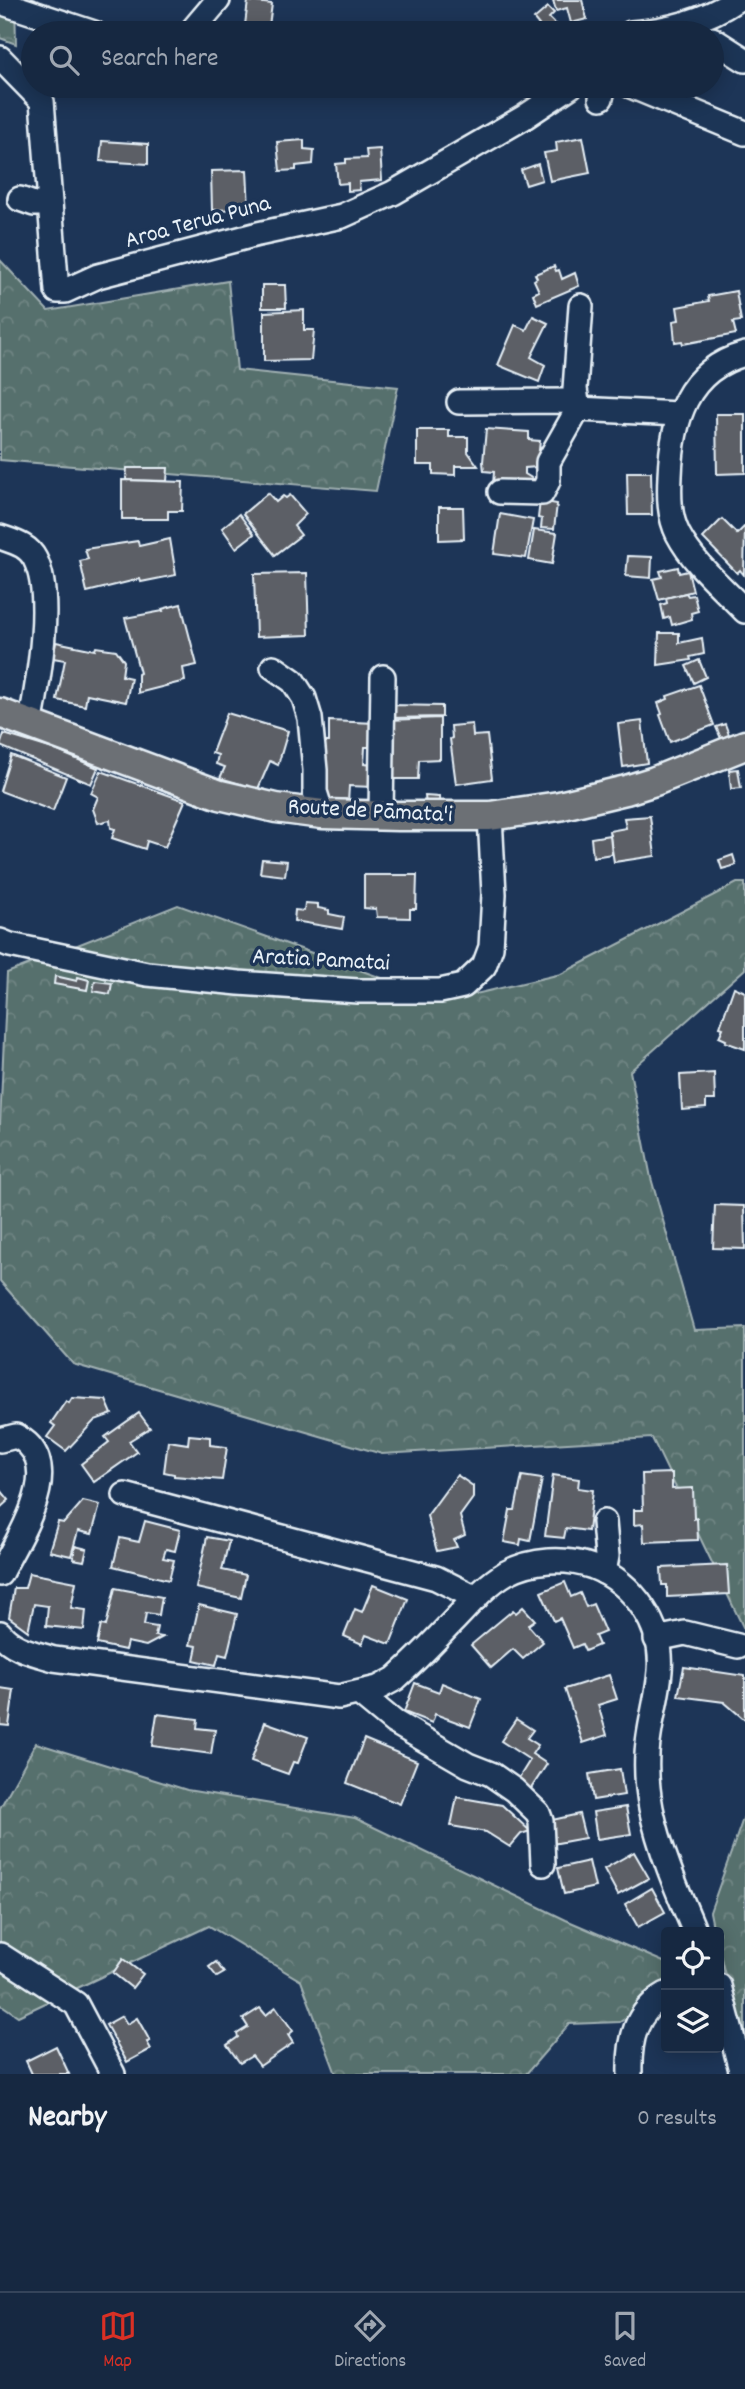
<!DOCTYPE html>
<html lang="en">
<head>
<meta charset="utf-8">
<style>
  :root { --surface:#162841; --page:#23344c; --text:#f1f3f6; --muted:#9ea6b1; --line:#35445a; --accent:#d93025 }
  body { margin:0; font-family:Dekko,sans-serif; background:var(--page); color:var(--text) }
  .controls { position:absolute; right:21px; bottom:21px; display:grid; overflow:hidden; border-radius:7px; box-shadow:0 4px 18px #0003 }
  .controls button { width:63px; height:63px; display:grid; place-items:center; padding:0; border:0; border-bottom:2px solid var(--line); background:var(--surface); color:var(--text); font:35px sans-serif }
  .list { margin:0; padding:0; list-style:none }
  h2 { display:flex; justify-content:space-between; align-items:center; height:91px; margin:0; padding:0 28px; font-size:30px }
  h2 small { font-size:23px; font-weight:400; color:var(--muted) }
  .icon { flex:none; width:38px; height:38px; fill:none; stroke:currentColor; stroke-width:2; stroke-linecap:round; stroke-linejoin:round }
  .map { position:relative; flex:none; width:745px; height:2074px; overflow:hidden }
  .search { position:absolute; background:var(--surface); box-shadow:0 4px 18px #0003; left:21px; right:21px; top:21px; height:77px; display:flex; align-items:center; gap:18px; box-sizing:border-box; padding:0 24px; border-radius:38px; color:var(--muted); font-size:26px }
  .sheet { height:217px; background:var(--surface) }
  nav { display:flex; justify-content:space-around; align-items:center; box-sizing:border-box; height:98px; border-top:2px solid var(--line); background:var(--surface); font-size:19px; color:var(--muted) }
  nav a { display:grid; justify-items:center; gap:4px }
  nav .on { color:var(--accent) }
  .map>svg:first-child { display:block }
  .forest { fill:url(#forest-crowns); stroke:#a0b0b2; stroke-width:2 }
  .building { fill:#5c5f66; stroke:#e8f1f8; stroke-width:2 }
  .lines { fill:none; stroke-linecap:round; stroke-linejoin:round }
  .minor-casing { stroke:#e8f1f8; stroke-width:28 }
  .major-casing { stroke:#e8f1f8; stroke-width:33 }
  .minor { stroke:#1d3557; stroke-width:23 }
  .major { stroke:#6c6f75; stroke-width:28 }
  .labels { text-anchor:middle; dominant-baseline:central; stroke-width:7; stroke-linejoin:round; paint-order:stroke }
  .street-label { font-size:24px; fill:#e8f1f8; stroke:#1d3557 }
</style>
</head>
<body>
<div class="map">
<svg width="745" height="2074" viewBox="0 0 745 2074">
  <defs>
    <pattern id="forest-crowns" width="20" height="18" patternUnits="userSpaceOnUse" patternTransform="scale(1.75)"><rect width="20" height="18" fill="#57706d"/><path d="M2 6a3 3 0 1 1 6 0M12 15a3 3 0 1 1 6 0" fill="none" stroke="#6f8583"/></pattern>
  </defs>
  <rect width="100%" height="100%" fill="#1d3557"/>
  <filter id="ink" filterUnits="userSpaceOnUse"><feTurbulence type="fractalNoise" baseFrequency=".0143" numOctaves="2"/><feDisplacementMap in="SourceGraphic" scale="14" xChannelSelector="R" yChannelSelector="G"/><feConvolveMatrix kernelMatrix="1 2 1 2 8 2 1 2 1" color-interpolation-filters="sRGB"/></filter>
  <g filter="url(#ink)">
    <g class="forest">
      <polygon points="0,0 15,0 16,44 0,38"/>
      <polygon points="0,260 48,311 228,281 237,370 398,387 376,491 0,460"/>
      <polygon points="737,883 745,883 745,969 630,1071 651,1178 694,1330 745,1328 745,1631 652,1438 382,1454 73,1364 0,1281 0,1124 7,973 178,905 446,1001 561,974"/>
      <polygon points="36,1743 187,1790 355,1818 566,1920 666,1963 666,1991 620,2022 569,2024 526,2074 336,2074 301,1981 209,1926 18,2016 0,2004 0,1808"/>
      <polygon points="745,1813 745,2052 743,2050 719,1950 719,1932 714,1932 710,1912"/>
    </g>
    <g class="building">
      <polygon points="553,0 582,0 587,19 571,23 567,8 556,11"/>
      <polygon points="248,1 272,4 268,33 244,33"/>
      <polygon points="548,7 554,13 549,18 559,28 553,33 535,33 533,31 539,25 534,19"/>
      <polygon points="514,86 542,86 542,87 533,86 532,98 513,95"/>
      <polygon points="583,137 590,173 550,181 544,153 557,151 556,142"/>
      <polygon points="304,140 304,149 314,150 313,164 296,166 296,170 280,171 277,142"/>
      <polygon points="102,141 148,144 148,164 100,161"/>
      <polygon points="380,149 382,180 359,182 360,190 348,191 348,183 338,184 336,164 346,163 346,159 367,158 366,150"/>
      <polygon points="538,164 542,180 526,185 521,170"/>
      <polygon points="247,170 249,209 212,210 211,171"/>
      <polygon points="554,266 556,271 559,270 562,279 575,273 579,286 537,304 533,294 539,291 534,280 537,278 535,274"/>
      <polygon points="262,285 285,285 286,308 262,308"/>
      <polygon points="736,291 741,321 733,322 736,334 683,344 682,341 675,342 673,321 679,320 677,307 709,301 708,296"/>
      <polygon points="304,310 304,330 314,330 311,360 264,361 264,312"/>
      <polygon points="533,316 548,323 531,357 545,365 539,382 498,365 515,325 526,330"/>
      <polygon points="716,414 745,414 745,473 717,474"/>
      <polygon points="486,429 529,432 529,440 540,441 537,467 525,468 525,474 533,479 526,487 493,484 494,472 484,471 483,462"/>
      <polygon points="417,430 449,430 449,437 468,437 468,452 478,466 455,466 455,475 433,474 433,465 417,465"/>
      <polygon points="127,468 168,468 167,481 126,480"/>
      <polygon points="627,472 651,472 652,515 628,515"/>
      <polygon points="122,480 183,482 182,511 168,511 168,519 122,519"/>
      <polygon points="268,493 276,502 283,496 286,498 290,495 306,514 294,526 301,535 275,555 243,514"/>
      <polygon points="540,501 557,504 554,529 541,528 542,519 538,518"/>
      <polygon points="439,507 463,507 464,539 439,540"/>
      <polygon points="239,514 254,534 236,548 222,528"/>
      <polygon points="500,514 533,520 526,558 494,554"/>
      <polygon points="722,519 737,534 745,526 744,575 740,570 737,573 703,538"/>
      <polygon points="534,530 557,533 552,564 529,560"/>
      <polygon points="170,539 176,575 141,582 140,579 87,592 80,561 88,559 85,549 138,541 139,546"/>
      <polygon points="628,556 652,557 651,578 626,576"/>
      <polygon points="678,567 679,573 688,571 693,591 659,600 653,579 662,577 660,571"/>
      <polygon points="307,573 309,635 256,637 254,574"/>
      <polygon points="686,593 688,596 694,595 698,611 691,613 692,619 672,625 670,617 664,619 661,605 667,603 666,598"/>
      <polygon points="181,604 197,665 183,668 185,681 138,693 138,674 140,673 125,618 163,611 162,609"/>
      <polygon points="659,633 679,633 679,643 702,638 704,654 690,657 691,660 658,665"/>
      <polygon points="56,642 95,650 96,647 116,650 124,661 122,676 131,678 126,702 87,694 85,706 57,700 65,660 53,658"/>
      <polygon points="699,660 706,677 694,683 686,666"/>
      <polygon points="699,685 714,725 670,742 660,715 662,714 658,703 668,699 667,696"/>
      <polygon points="391,705 442,706 442,717 391,718"/>
      <polygon points="227,713 288,731 278,765 270,761 258,789 220,778 225,767 216,764 218,755 212,753"/>
      <polygon points="440,718 440,759 419,760 418,779 388,779 388,720"/>
      <polygon points="329,721 376,723 375,747 365,747 364,764 374,765 374,787 349,786 348,803 326,803 325,742 329,742"/>
      <polygon points="642,721 647,763 623,767 618,724"/>
      <polygon points="472,724 473,736 487,735 492,779 456,784 450,739 452,738 451,726"/>
      <polygon points="725,724 731,740 723,743 716,727"/>
      <polygon points="4,734 53,749 98,768 91,784 0,746"/>
      <polygon points="11,755 66,777 53,811 0,791"/>
      <polygon points="738,769 741,788 731,789 729,770"/>
      <polygon points="101,771 185,801 165,847 147,841 145,849 112,838 115,829 111,828 110,820 98,823 93,809 98,797 91,793"/>
      <polygon points="425,796 439,797 440,805 426,805"/>
      <polygon points="650,816 655,856 614,862 609,831 626,828 624,818"/>
      <polygon points="610,835 612,854 593,857 591,838"/>
      <polygon points="733,855 736,865 722,869 719,860"/>
      <polygon points="262,859 287,861 285,876 260,873"/>
      <polygon points="364,875 417,875 416,909 410,909 410,918 377,917 376,909 364,908"/>
      <polygon points="305,903 318,904 318,908 329,910 329,914 344,917 342,929 294,921 295,910 304,911"/>
      <polygon points="55,976 77,981 78,977 89,980 87,990 54,984"/>
      <polygon points="95,981 112,983 110,994 93,991"/>
      <polygon points="734,987 745,992 745,1049 725,1042 726,1040 719,1037 723,1028 720,1027"/>
      <polygon points="714,1073 715,1100 706,1100 706,1108 682,1110 680,1075"/>
      <polygon points="715,1205 744,1206 745,1249 713,1248"/>
      <polygon points="72,1398 106,1400 112,1414 95,1420 66,1451 47,1437 55,1426 51,1423 66,1401 69,1403"/>
      <polygon points="139,1413 150,1428 129,1441 137,1452 94,1482 81,1464 109,1442 105,1437"/>
      <polygon points="189,1435 210,1437 210,1445 227,1447 222,1480 174,1476 174,1474 164,1472 168,1441 188,1444"/>
      <polygon points="672,1473 672,1489 693,1488 694,1519 697,1518 698,1540 644,1542 643,1524 634,1525 634,1510 643,1510 642,1474"/>
      <polygon points="457,1475 473,1486 473,1498 460,1516 465,1535 454,1540 457,1547 437,1551 427,1516"/>
      <polygon points="553,1475 579,1479 578,1488 593,1490 588,1531 566,1528 564,1538 545,1536"/>
      <polygon points="522,1476 542,1479 530,1541 521,1539 520,1545 504,1542 510,1510 515,1510"/>
      <polygon points="0,1489 9,1500 0,1508"/>
      <polygon points="83,1501 100,1505 92,1534 78,1531 71,1556 49,1551 58,1522 64,1523"/>
      <polygon points="145,1521 180,1530 175,1551 166,1549 163,1558 174,1560 169,1580 113,1566 120,1538 139,1542"/>
      <polygon points="207,1537 229,1541 222,1570 246,1575 241,1598 196,1588"/>
      <polygon points="75,1546 87,1549 84,1561 73,1559"/>
      <polygon points="727,1565 729,1594 667,1597 667,1585 662,1585 661,1568"/>
      <polygon points="29,1573 76,1582 71,1608 86,1610 84,1630 46,1626 48,1606 34,1604 28,1631 9,1617 14,1588 25,1588"/>
      <polygon points="565,1582 571,1597 580,1593 586,1607 593,1604 605,1632 595,1636 599,1645 585,1651 582,1644 573,1648 560,1618 554,1621 541,1592"/>
      <polygon points="373,1585 408,1599 390,1644 366,1635 362,1644 344,1636 355,1609 362,1612"/>
      <polygon points="115,1588 162,1597 159,1615 146,1613 144,1625 157,1627 155,1636 163,1637 146,1646 127,1642 125,1650 97,1644 101,1625 106,1626"/>
      <polygon points="199,1605 237,1614 227,1656 219,1654 216,1665 194,1660 197,1646 190,1645"/>
      <polygon points="523,1607 535,1620 528,1625 543,1642 523,1659 513,1649 491,1668 471,1645 513,1610 516,1613"/>
      <polygon points="684,1667 745,1676 745,1720 724,1702 678,1696"/>
      <polygon points="609,1675 617,1699 598,1705 607,1735 583,1743 565,1689"/>
      <polygon points="415,1683 439,1692 442,1683 481,1699 470,1727 435,1714 432,1723 404,1712"/>
      <polygon points="0,1688 14,1690 9,1726 0,1725"/>
      <polygon points="157,1714 198,1719 197,1728 215,1730 211,1754 152,1746"/>
      <polygon points="516,1719 533,1730 527,1738 538,1745 532,1754 547,1764 530,1790 517,1781 530,1760 501,1741"/>
      <polygon points="265,1722 308,1737 298,1763 293,1762 288,1774 251,1761"/>
      <polygon points="364,1739 417,1761 400,1804 347,1783"/>
      <polygon points="620,1769 624,1795 593,1800 589,1774"/>
      <polygon points="457,1797 502,1805 530,1831 521,1834 510,1847 486,1832 451,1826"/>
      <polygon points="626,1807 631,1834 597,1839 593,1812"/>
      <polygon points="579,1814 585,1838 552,1844 548,1821"/>
      <polygon points="634,1852 649,1878 618,1895 604,1869"/>
      <polygon points="589,1861 595,1887 564,1894 558,1868"/>
      <polygon points="652,1888 665,1912 638,1927 625,1904"/>
      <polygon points="123,1959 143,1974 132,1988 113,1973"/>
      <polygon points="216,1962 224,1973 217,1977 209,1967"/>
      <polygon points="276,2007 293,2031 288,2035 293,2043 260,2066 252,2056 240,2063 227,2045 238,2037 237,2034 248,2027 243,2019 260,2008 266,2015"/>
      <polygon points="122,2016 127,2024 137,2018 150,2041 147,2042 151,2049 127,2062 106,2025"/>
      <polygon points="56,2046 69,2074 32,2074 26,2061"/>
    </g>
    <g class="lines">
      <g class="minor-casing">
        <g id="minor">
          <polyline points="0,2 94,33"/>
          <polyline points="190,33 218,0"/>
          <path d="M631,33C669,30 705,21 736,0"/>
          <polyline points="712,39 745,60"/>
          <polyline points="0,58 42,101 57,291 65,291 98,276 258,234 342,216 393,193 523,118 571,86"/>
          <polyline points="631,86 745,133"/>
          <polyline points="601,98 604,86"/>
          <polyline points="20,199 34,204 49,204"/>
          <path d="M745,354C686,370 672,421 670,476C669,496 669,516 678,534C693,563 722,587 745,611"/>
          <polyline points="459,402 568,401 578,409"/>
          <polyline points="578,409 575,389 581,306"/>
          <polyline points="500,492 542,493 548,481 548,462 578,409 679,414"/>
          <path d="M0,537C14,542 28,545 35,559C54,596 38,684 30,725"/>
          <polyline points="273,667 293,681 304,698 310,718 315,770 315,792 322,814"/>
          <polyline points="381,815 383,677"/>
          <polyline points="0,941 10,945 147,974 239,983 358,991 440,991 463,986 484,966 491,947 494,894 490,816"/>
          <path d="M0,1440L16,1436C70,1463 17,1539 0,1574"/>
          <polyline points="125,1495 436,1578 476,1598"/>
          <polyline points="604,1572 607,1556 604,1522"/>
          <path d="M0,1633C13,1650 35,1653 54,1659L339,1697L378,1688L395,1679C419,1658 440,1635 462,1612C475,1598 489,1583 506,1573C532,1559 565,1557 593,1567C634,1583 664,1626 660,1671C658,1699 648,1727 647,1755C646,1771 648,1792 651,1808C660,1851 678,1892 695,1932"/>
          <polyline points="656,1639 685,1633 738,1646"/>
          <polyline points="360,1694 394,1722 468,1765 491,1774 514,1790 538,1813 541,1821 543,1864"/>
          <polyline points="0,1955 76,2004 113,2074"/>
          <polyline points="719,1986 742,2074"/>
          <path d="M630,2074C629,2040 635,2012 666,1994"/>
        </g>
      </g>
      <g class="major-casing">
        <polyline id="major" points="0,713 220,795 276,808 322,814 398,816 490,816 559,806 626,790 655,781 745,745"/>
      </g>
      <use href="#minor" class="minor"/>
      <use href="#major" class="major"/>
    </g>
  </g>
  <g class="labels">
    <g class="street-label">
      <text transform="translate(198 223) rotate(-15)">Aroa Terua Puna</text>
      <text transform="translate(370 812) rotate(3)">Route de Pāmata'i</text>
      <text transform="translate(321 961) rotate(3)">Aratia Pamatai</text>
    </g>
  </g>
</svg>
<div class="controls">
<button><svg class="icon" aria-label="locate" viewBox="0 0 24 24"><circle cx="12" cy="12" r="6"/><path d="M12 2v4M12 18v4M2 12h4M18 12h4"/></svg></button>
<button><svg class="icon" aria-label="layers" viewBox="0 0 24 24"><path d="M12 4l9 5-9 5-9-5zM3 14l9 5 9-5"/></svg></button>
</div>
<div class="search"><svg class="icon" aria-label="search" viewBox="0 0 24 24"><circle cx="10" cy="10" r="6"/><path d="M15 15l6 6"/></svg>Search here</div>
</div>
<section class="sheet">
<h2>Nearby<small>0 results</small></h2>
<ul class="list">
</ul>
</section>
<nav>
<a class="on"><svg class="icon" aria-label="map" viewBox="0 0 24 24"><path d="M3 6l6-2 6 2 6-2v14l-6 2-6-2-6 2zM9 4v14M15 6v14"/></svg>Map</a>
<a><svg class="icon" aria-label="directions" viewBox="0 0 24 24"><path d="M12 3l9 9-9 9-9-9zM9 14v-3h6M13 9l2 2-2 2"/></svg>Directions</a>
<a><svg class="icon" aria-label="saved" viewBox="0 0 24 24"><path d="M7 4h10v16l-5-4-5 4z"/></svg>Saved</a>
</nav>
</body>
</html>
